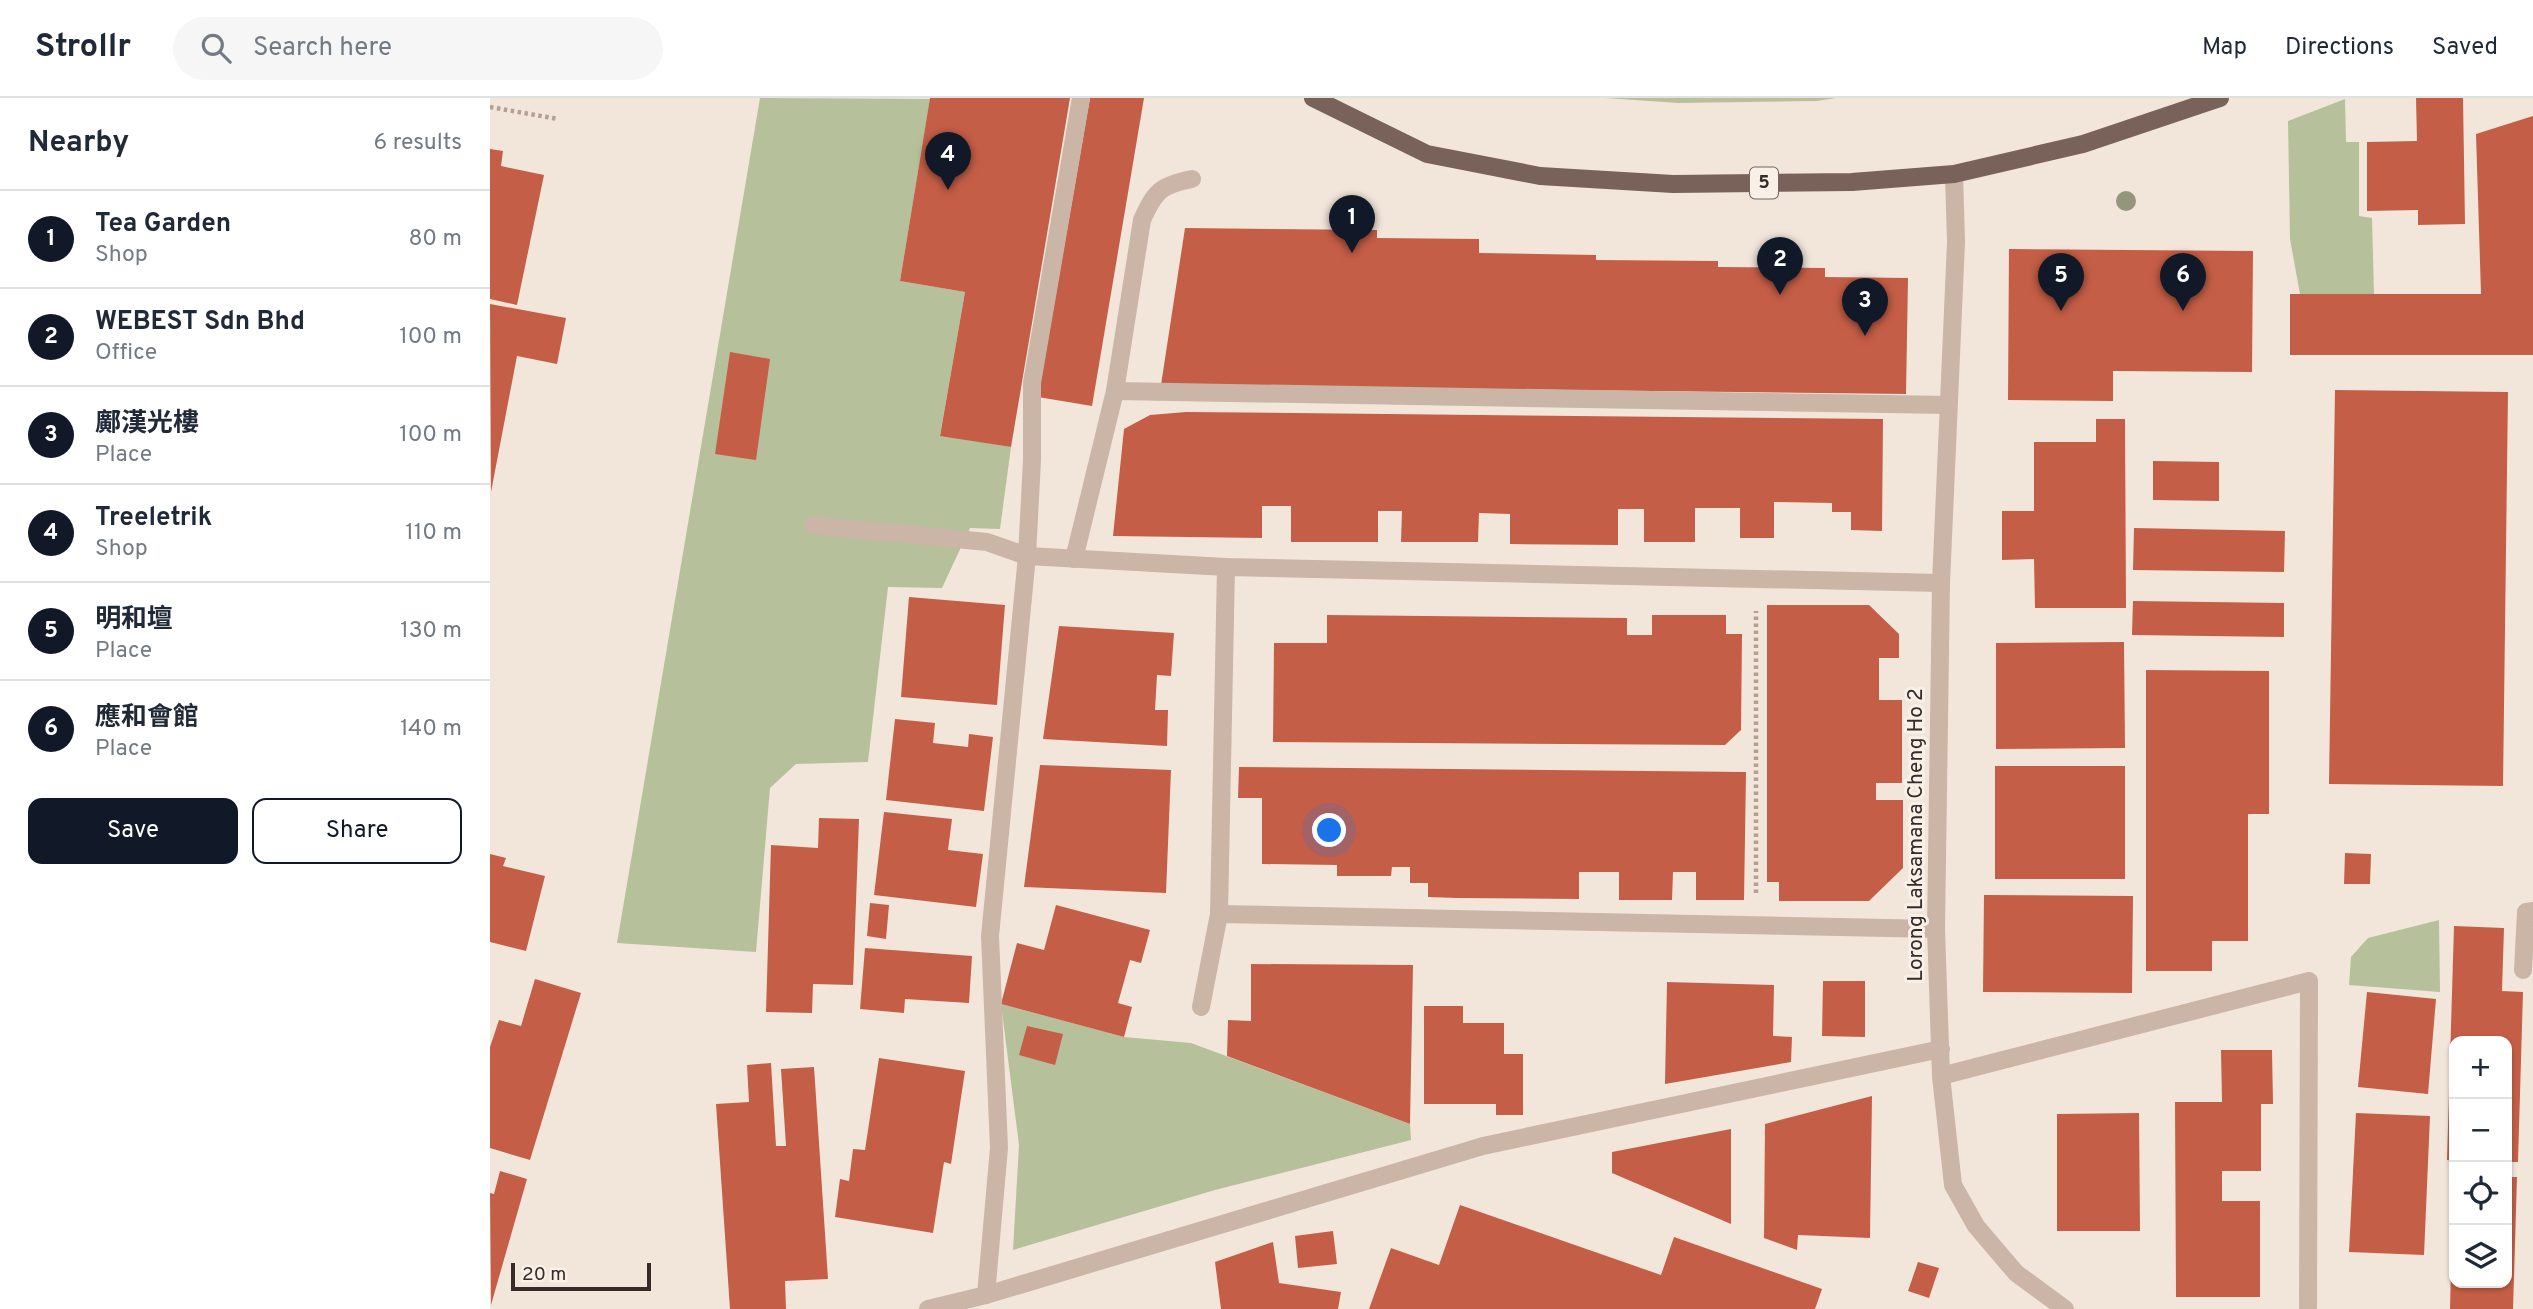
<!DOCTYPE html>
<html lang="en">
<head>
<meta charset="utf-8">
<style>
  :root { --surface:#fff; --page:#f6f6f7; --text:#1f2937; --muted:#747a83; --line:#e0e1e3; --accent:#111827 }
  body { margin:0; font-family:Overpass,"Noto Sans SC",sans-serif; background:var(--page); color:var(--text) }
  .controls { position:absolute; right:21px; bottom:21px; display:grid; overflow:hidden; border-radius:14px; box-shadow:0 2px 5px #0004 }
  .controls button { width:63px; height:63px; display:grid; place-items:center; padding:0; border:0; border-bottom:2px solid var(--line); background:var(--surface); color:var(--text); font:35px sans-serif }
  .scale { position:absolute; left:21px; bottom:18px; width:140px; box-sizing:border-box; padding-left:7px; border:4px solid #362b28; border-top:0; font-size:19px; line-height:24px; white-space:nowrap; color:#362b28; -webkit-text-stroke:5px #f9f0e8; paint-order:stroke }
  .you { position:absolute; left:840px; top:733px; width:24px; height:24px; margin:-18px; border:5px solid #fff; border-radius:50%; background:#1a73e8; box-shadow:0 0 0 10px #1a73e833 }
  .badge { display:grid; place-items:center; width:46px; height:46px; border-radius:50%; background:var(--accent); color:#fff; font-size:23px; font-weight:700 }
  .pin { position:absolute; translate:-50% -58px; filter:drop-shadow(0 2px 4px #0008) }
  .pin::after { content:''; position:absolute; top:37px; width:24px; height:21px; background:inherit; clip-path:polygon(0 0,100% 0,50% 100%) }
  .list { margin:0; padding:0; list-style:none }
  h2 { display:flex; justify-content:space-between; align-items:center; height:91px; margin:0; padding:0 28px; font-size:30px }
  h2 small { font-size:23px; font-weight:400; color:var(--muted) }
  .list li { display:grid; grid-template-columns:46px 1fr auto; gap:21px; align-items:center; box-sizing:border-box; height:98px; padding:0 28px; border-top:2px solid var(--line) }
  .list b { display:block; font-size:26px; white-space:nowrap }
  .list p { margin:0; font-size:23px; white-space:nowrap; color:var(--muted) }
  .list em { font-size:23px; font-style:normal; color:var(--muted) }
  .actions { display:flex; gap:14px; padding:21px 28px }
  .actions a { flex:1; padding:16px 0; border:2px solid var(--accent); border-radius:14px; text-align:center; font-size:24px; color:var(--accent) }
  .actions .main { background:var(--accent); color:#fff }
  .icon { flex:none; width:38px; height:38px; fill:none; stroke:currentColor; stroke-width:2; stroke-linecap:round; stroke-linejoin:round }
  .map { position:relative; flex:none; width:2043px; height:1211px; overflow:hidden }
  header { display:flex; align-items:center; gap:42px; box-sizing:border-box; height:98px; padding:0 35px; background:var(--surface); border-bottom:2px solid var(--line) }
  header strong { font-size:33px }
  nav { display:flex; gap:38px; margin-inline-start:auto; font-size:24px }
  .search { width:490px; height:63px; background:var(--page); display:flex; align-items:center; gap:18px; box-sizing:border-box; padding:0 24px; border-radius:38px; color:var(--muted); font-size:26px }
  main { display:flex }
  aside { flex:1; background:var(--surface) }
  .map>svg:first-child { display:block }
  .green { fill:#b6c09b }
  .building { fill:#c55e46 }
  .lines { fill:none; stroke-linecap:round; stroke-linejoin:round }
  .path { stroke:#b59f91; stroke-width:4.5; stroke-dasharray:3.5 3.5; stroke-linecap:butt }
  .minor { stroke:#cab5a7; stroke-width:18 }
  .major { stroke:#786259; stroke-width:18 }
  .tree { fill:#94967b }
  .labels { text-anchor:middle; dominant-baseline:central; stroke-width:6; stroke-linejoin:round; paint-order:stroke }
  .shield { fill:#f9f0e8; stroke:#706662; stroke-width:2 }
  .shield-label { font-size:19px; font-weight:bold; fill:#362b28 }
  .street-label { font-size:21px; fill:#362b28; stroke:#f9f0e8 }
</style>
</head>
<body>
<header>
<strong>Strollr</strong>
<div class="search"><svg class="icon" aria-label="search" viewBox="0 0 24 24"><circle cx="10" cy="10" r="6"/><path d="M15 15l6 6"/></svg>Search here</div>
<nav><a>Map</a><a>Directions</a><a>Saved</a></nav>
</header>
<main>
<aside>
<h2>Nearby<small>6 results</small></h2>
<ul class="list">
<li><span class="badge">1</span><div><b>Tea Garden</b><p>Shop</p></div><em>80 m</em></li>
<li><span class="badge">2</span><div><b>WEBEST Sdn Bhd</b><p>Office</p></div><em>100 m</em></li>
<li><span class="badge">3</span><div><b>鄺漢光樓</b><p>Place</p></div><em>100 m</em></li>
<li><span class="badge">4</span><div><b>Treeletrik</b><p>Shop</p></div><em>110 m</em></li>
<li><span class="badge">5</span><div><b>明和壇</b><p>Place</p></div><em>130 m</em></li>
<li><span class="badge">6</span><div><b>應和會館</b><p>Place</p></div><em>140 m</em></li>
</ul>
<div class="actions"><a class="main">Save</a><a>Share</a></div>
</aside>
<div class="map">
<svg width="2043" height="1211" viewBox="0 0 2043 1211">
  <rect width="100%" height="100%" fill="#f2e6db"/>
  <g class="green">
    <polygon points="270,0 440,1 410,183 475,194 450,337 521,349 510,431 480,430 452,490 398,489 378,664 306,666 280,690 266,854 127,845"/>
    <polygon points="1115,0 1346,0 1327,3 1188,5"/>
    <polygon points="1855,1 1856,44 1869,44 1869,118 1882,120 1884,196 1810,196 1800,141 1798,23"/>
    <polygon points="1949,822 1950,894 1859,887 1861,859 1878,840"/>
    <polygon points="511,906 634,939 701,945 920,1026 921,1042 725,1092 523,1152 529,1047"/>
  </g>
  <g class="building">
    <polygon points="440,0 580,0 521,349 450,338 475,194 410,183"/>
    <polygon points="600,0 654,0 602,308 548,299"/>
    <polygon points="1926,0 1973,0 1975,126 1928,127 1928,112 1877,113 1877,44 1927,43"/>
    <polygon points="2043,18 2043,257 1800,257 1800,196 1991,196 1986,36"/>
    <polygon points="0,51 13,53 11,68 54,77 27,207 0,201"/>
    <polygon points="695,130 887,132 887,140 989,141 989,155 1106,157 1106,162 1228,163 1228,169 1335,170 1335,179 1418,180 1416,296 671,287"/>
    <polygon points="1519,151 1763,153 1762,274 1623,273 1623,303 1518,302"/>
    <polygon points="0,206 76,220 67,266 27,258 1,394"/>
    <polygon points="240,254 280,261 266,362 225,356"/>
    <polygon points="1845,292 2018,294 2013,688 1839,686"/>
    <polygon points="696,314 1393,321 1392,433 1361,432 1361,414 1342,414 1342,405 1284,404 1284,440 1250,440 1250,410 1205,410 1205,444 1154,444 1154,411 1128,411 1128,447 1020,446 1020,416 989,415 988,444 911,444 912,413 888,413 888,444 801,444 801,408 772,408 772,440 623,438 634,331 660,317"/>
    <polygon points="1606,321 1635,321 1636,510 1545,510 1544,461 1512,462 1512,413 1544,413 1544,344 1606,344"/>
    <polygon points="1663,363 1729,364 1729,403 1663,402"/>
    <polygon points="1644,430 1795,433 1794,474 1643,472"/>
    <polygon points="419,499 515,507 507,607 411,599"/>
    <polygon points="1643,503 1794,505 1794,539 1642,537"/>
    <polygon points="1277,507 1379,507 1409,536 1409,560 1389,560 1389,602 1412,602 1412,685 1386,685 1386,702 1413,702 1413,770 1379,803 1289,803 1289,784 1277,784"/>
    <polygon points="837,517 1137,520 1137,537 1162,537 1162,517 1236,517 1236,536 1252,536 1251,632 1235,647 783,644 784,545 837,545"/>
    <polygon points="569,528 684,535 681,578 667,577 665,612 678,612 677,648 553,641"/>
    <polygon points="1634,544 1635,650 1506,651 1506,545"/>
    <polygon points="1656,572 1779,573 1779,716 1758,716 1758,843 1722,843 1722,873 1656,873"/>
    <polygon points="405,621 445,625 443,645 478,649 479,636 503,639 494,713 396,702"/>
    <polygon points="550,667 681,672 676,795 534,789"/>
    <rect x="1505" y="668" width="130" height="113"/>
    <polygon points="749,669 1256,674 1254,802 1206,802 1206,774 1183,774 1182,802 1129,802 1129,774 1089,774 1089,801 967,800 938,799 938,785 920,785 920,769 902,769 901,778 847,778 847,767 772,766 772,700 748,700"/>
    <polygon points="394,714 462,721 458,752 493,756 486,809 384,797"/>
    <polygon points="329,720 369,721 363,887 323,886 322,915 276,914 281,747 328,750"/>
    <polygon points="1855,755 1881,756 1880,786 1854,786"/>
    <polygon points="0,756 16,760 13,768 55,778 36,853 0,844"/>
    <polygon points="1494,797 1643,798 1642,895 1493,894"/>
    <polygon points="380,805 399,807 396,841 377,838"/>
    <polygon points="566,807 660,832 651,865 640,862 628,905 642,909 634,939 511,906 527,845 554,852"/>
    <polygon points="1964,828 2014,830 2012,893 2033,894 2028,1064 2017,1064 2017,943 1964,943 1964,1063 1957,1062"/>
    <polygon points="375,850 482,858 479,905 415,901 414,915 370,911"/>
    <polygon points="761,866 923,867 920,1026 737,958 738,922 761,923"/>
    <polygon points="45,881 91,895 40,1062 0,1050 0,949 9,922 31,928"/>
    <polygon points="1333,883 1375,883 1375,939 1332,938"/>
    <polygon points="1177,884 1284,887 1283,938 1302,939 1301,964 1175,986"/>
    <polygon points="1877,894 1946,901 1938,996 1868,989"/>
    <polygon points="934,908 973,908 973,925 1014,925 1014,956 1033,956 1033,1017 1006,1017 1006,1006 934,1006"/>
    <polygon points="537,928 573,936 565,967 529,957"/>
    <polygon points="1731,952 1782,952 1783,1006 1771,1006 1771,1073 1732,1073 1732,1103 1770,1103 1770,1199 1686,1199 1685,1004 1732,1004"/>
    <polygon points="389,960 475,973 461,1066 454,1064 443,1135 345,1119 350,1081 359,1083 363,1051 375,1052"/>
    <polygon points="281,965 286,1048 296,1048 291,971 324,969 338,1181 295,1183 296,1211 240,1211 226,1006 259,1004 257,967"/>
    <polygon points="1382,998 1380,1140 1308,1137 1307,1152 1274,1140 1275,1026"/>
    <polygon points="1649,1015 1650,1133 1567,1133 1567,1016"/>
    <polygon points="1866,1015 1940,1018 1934,1157 1859,1154"/>
    <polygon points="1241,1031 1241,1126 1122,1075 1122,1054"/>
    <polygon points="10,1073 37,1081 1,1207 0,1095 4,1096"/>
    <polygon points="2017,1079 2027,1079 2023,1211 1960,1211 1962,1132 1964,1132 1964,1185 2017,1185"/>
    <polygon points="970,1107 1171,1177 1184,1139 1332,1191 1325,1211 879,1211 901,1150 949,1167"/>
    <polygon points="843,1133 847,1166 808,1170 805,1138"/>
    <polygon points="783,1144 789,1185 851,1194 848,1211 731,1211 725,1164"/>
    <polygon points="1428,1164 1449,1170 1439,1200 1418,1193"/>
  </g>
  <g class="lines">
    <g class="path">
      <polyline points="0,9 68,21"/>
      <polyline points="1266,795 1266,513"/>
    </g>
    <g class="minor">
      <polyline points="1464,76 1466,144 1451,485 1446,831 1451,978 1463,1087 1486,1128 1526,1175 1575,1211"/>
      <polyline points="625,293 1458,307"/>
      <polyline points="323,427 497,444 537,458 736,469 1451,485"/>
      <path d="M584,461L625,293L652,122C665,93 671,87 702,81"/>
      <polyline points="729,816 736,469"/>
      <polyline points="2033,872 2036,814 2043,813"/>
      <polyline points="711,909 729,816 1446,831"/>
      <polyline points="1451,978 1819,883 1818,1211"/>
      <polyline points="496,1197 509,1050 500,838 537,458 542,362 542,285 591,0"/>
      <polyline points="438,1211 496,1197 993,1048 1451,951"/>
    </g>
    <polyline class="major" points="823,0 937,56 1050,78 1183,86 1362,84 1464,76 1593,46 1730,0"/>
  </g>
  <circle class="tree" cx="1636" cy="103" r="10"/>
  <g class="labels">
    <rect class="shield" x="1260" y="69.5" width="28" height="31" rx="5"/>
    <g class="shield-label">
      <text x="1274" y="85">5</text>
    </g>
    <g class="street-label">
      <text transform="translate(1426 737) rotate(-90)">Lorong Laksamana Cheng Ho 2</text>
    </g>
  </g>
</svg>
<div class="controls">
<button>+</button>
<button>−</button>
<button><svg class="icon" aria-label="locate" viewBox="0 0 24 24"><circle cx="12" cy="12" r="6"/><path d="M12 2v4M12 18v4M2 12h4M18 12h4"/></svg></button>
<button><svg class="icon" aria-label="layers" viewBox="0 0 24 24"><path d="M12 4l9 5-9 5-9-5zM3 14l9 5 9-5"/></svg></button>
</div>
<div class="scale">20 m</div>
<div class="you"></div>
<div class="pin badge" style="left:862px;top:155px">1</div>
<div class="pin badge" style="left:1290px;top:197px">2</div>
<div class="pin badge" style="left:1375px;top:238px">3</div>
<div class="pin badge" style="left:458px;top:92px">4</div>
<div class="pin badge" style="left:1571px;top:213px">5</div>
<div class="pin badge" style="left:1693px;top:213px">6</div>
</div>
</main>
</body>
</html>
